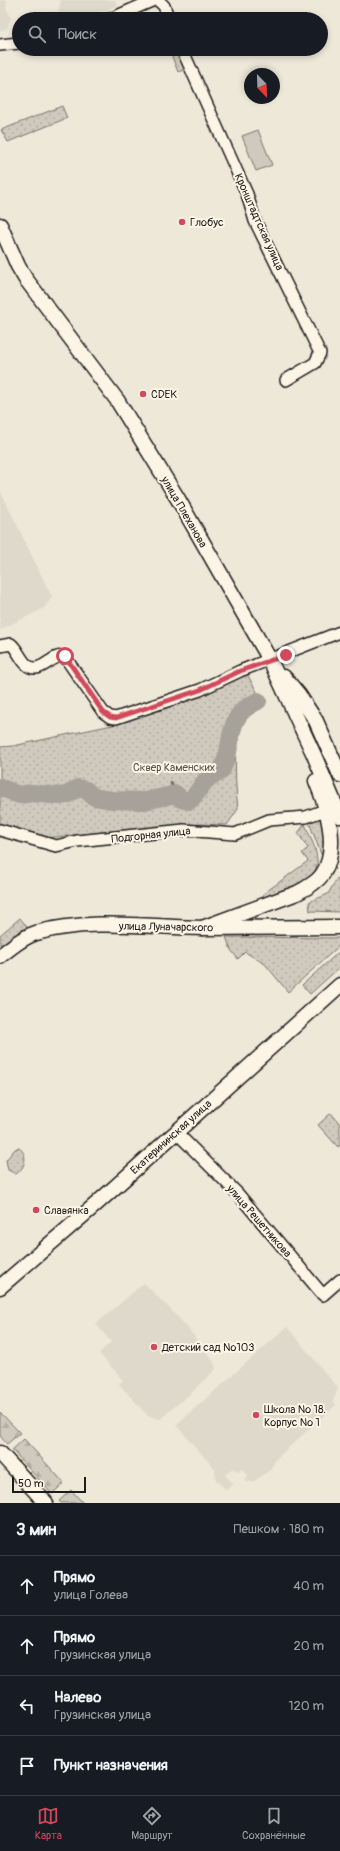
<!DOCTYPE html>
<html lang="ru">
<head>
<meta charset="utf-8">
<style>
  :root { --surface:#171b24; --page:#242831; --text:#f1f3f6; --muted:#9ea1a6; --line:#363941; --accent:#d1495b }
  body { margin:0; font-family:Pangolin,sans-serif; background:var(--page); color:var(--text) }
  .compass { position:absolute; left:244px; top:68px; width:36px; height:36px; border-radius:50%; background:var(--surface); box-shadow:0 2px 6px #0003; rotate:157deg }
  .scale { position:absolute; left:12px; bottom:10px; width:74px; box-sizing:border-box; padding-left:4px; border:2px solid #1c1c1c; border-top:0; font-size:11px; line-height:14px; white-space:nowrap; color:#1c1c1c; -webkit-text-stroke:3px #fcf5e5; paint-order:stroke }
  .stop { position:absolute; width:12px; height:12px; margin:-9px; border:3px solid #d1495b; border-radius:50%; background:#fff }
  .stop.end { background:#d1495b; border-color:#fff; box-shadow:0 1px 4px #0008 }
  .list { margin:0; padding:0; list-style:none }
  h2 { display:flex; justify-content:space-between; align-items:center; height:52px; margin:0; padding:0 16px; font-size:17px }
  h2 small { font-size:13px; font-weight:400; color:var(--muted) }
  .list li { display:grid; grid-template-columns:26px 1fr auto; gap:12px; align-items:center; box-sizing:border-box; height:60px; padding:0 16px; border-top:1px solid var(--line) }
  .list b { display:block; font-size:15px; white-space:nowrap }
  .list p { margin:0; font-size:13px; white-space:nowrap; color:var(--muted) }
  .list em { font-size:13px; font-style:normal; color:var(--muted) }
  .icon { flex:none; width:22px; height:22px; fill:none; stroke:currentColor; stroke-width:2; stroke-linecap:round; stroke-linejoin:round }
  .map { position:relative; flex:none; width:340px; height:1503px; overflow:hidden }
  .search { position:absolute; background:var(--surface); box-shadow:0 2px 6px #0003; left:12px; right:12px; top:12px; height:44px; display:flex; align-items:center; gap:10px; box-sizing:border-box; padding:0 14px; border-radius:22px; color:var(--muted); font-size:15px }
  .sheet { height:292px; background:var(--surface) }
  nav { display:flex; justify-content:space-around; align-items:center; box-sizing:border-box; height:56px; border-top:1px solid var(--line); background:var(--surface); font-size:11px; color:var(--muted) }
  nav a { display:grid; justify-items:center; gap:2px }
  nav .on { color:var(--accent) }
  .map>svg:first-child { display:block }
  .built { fill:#ded9cb }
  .grass { fill:url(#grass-dots); stroke:#76736c }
  .forest { fill:url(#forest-firs); stroke:#76736c }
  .pitch { fill:#cfcabd; stroke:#76736c }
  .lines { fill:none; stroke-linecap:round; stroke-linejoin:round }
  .stream { stroke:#6f6c67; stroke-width:3 }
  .river { stroke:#a7a299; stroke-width:18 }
  .minor-casing { stroke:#1c1c1c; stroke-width:14 }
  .major-casing { stroke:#1c1c1c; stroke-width:17 }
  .minor { stroke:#fcf5e5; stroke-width:11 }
  .major { stroke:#fcf5e5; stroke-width:14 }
  .route { stroke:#d1495b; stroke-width:5 }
  .poi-dot { fill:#d1495b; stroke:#fcf5e5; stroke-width:1.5 }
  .labels { text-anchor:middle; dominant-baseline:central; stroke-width:4; stroke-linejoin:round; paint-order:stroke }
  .poi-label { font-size:11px; fill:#1c1c1c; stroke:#fcf5e5; text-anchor:start }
  .street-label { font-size:11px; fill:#1c1c1c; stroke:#fcf5e5 }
  .park-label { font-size:11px; fill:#52504c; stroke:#fcf5e5 }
</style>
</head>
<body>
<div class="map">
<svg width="340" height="1503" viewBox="0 0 340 1503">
  <defs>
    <pattern id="grass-dots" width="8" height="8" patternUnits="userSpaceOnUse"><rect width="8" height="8" fill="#cfcabd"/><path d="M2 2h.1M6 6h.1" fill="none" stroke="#b1ada2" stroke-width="1.8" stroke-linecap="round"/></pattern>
    <pattern id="forest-firs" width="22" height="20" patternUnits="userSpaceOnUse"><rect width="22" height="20" fill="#cfcabd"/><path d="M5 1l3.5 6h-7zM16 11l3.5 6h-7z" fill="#b1ada2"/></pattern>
  </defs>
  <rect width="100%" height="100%" fill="#eee8d9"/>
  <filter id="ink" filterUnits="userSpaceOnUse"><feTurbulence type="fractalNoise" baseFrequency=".025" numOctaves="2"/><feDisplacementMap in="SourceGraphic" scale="8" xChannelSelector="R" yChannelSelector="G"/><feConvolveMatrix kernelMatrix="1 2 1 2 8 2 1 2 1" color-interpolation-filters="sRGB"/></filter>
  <g filter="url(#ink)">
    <g class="built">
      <polygon points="0,0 7,0 6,7 11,18 7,28 0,31"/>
      <polygon points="61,0 115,0 118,5 85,19 40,19 39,12 58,12"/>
      <polygon points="0,490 52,597 44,608 0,630"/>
      <polygon points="144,1283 170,1309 186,1326 214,1362 216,1369 192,1392 160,1419 148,1416 119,1384 123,1380 99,1353 111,1342 96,1324"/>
      <polygon points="287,1327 338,1388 333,1401 336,1405 276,1459 270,1470 251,1483 250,1481 247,1483 244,1479 248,1476 242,1469 238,1472 233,1468 225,1475 233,1484 226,1490 216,1480 215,1469 176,1425"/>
    </g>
    <g class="grass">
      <polygon points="169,49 177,49 186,69 178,72"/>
      <polygon points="62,106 67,118 8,142 1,130"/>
      <path d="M247,674L260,697L243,707C234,741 234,774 238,809L227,825L201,824L43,838L38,834L35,836L0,827V747L13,746L117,724Z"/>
      <path d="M318,818C329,824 325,848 325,859L321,854L309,822Z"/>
      <path d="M305,824C309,835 316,847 317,859C321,882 280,891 264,897L263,894L308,861L302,853L308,848L298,833Z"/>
      <polygon points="337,878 340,886 340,912 310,911 309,902 328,894"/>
      <polygon points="20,918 27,927 0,945 0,935"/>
      <polygon points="226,937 340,938 340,945 288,992 265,964 245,952 238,959 231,950"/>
      <polygon points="340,951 340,967 310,994 302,985"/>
      <polygon points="331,1113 340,1124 340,1145 338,1147 318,1125"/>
      <path d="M19,1148C29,1155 25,1168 16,1174L8,1170L6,1160L15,1149Z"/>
    </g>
    <g class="forest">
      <polygon points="0,1412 20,1433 7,1444 0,1436"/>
      <polygon points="24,1439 64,1483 52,1494 12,1450"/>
      <polygon points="71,1490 83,1503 61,1503 59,1501"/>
    </g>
    <polygon class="pitch" points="258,130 272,165 256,171 242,136"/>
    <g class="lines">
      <polyline class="stream" points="171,783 176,794"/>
      <path class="river" d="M0,787L19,795L32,793L59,796L67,795L78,788L86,790L94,797L111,800L145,801L176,794L181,799L189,801C198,795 201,783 209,778C213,774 219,774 222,769C236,742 223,716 258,701"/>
      <g class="minor-casing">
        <g id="minor">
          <polyline points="158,0 164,6 169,19"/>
          <polyline points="110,19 154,0"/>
          <polyline points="0,45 19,43"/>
          <polyline points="182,49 247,194 255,221 320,353 315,363 286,380"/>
          <path d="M0,646L11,644C20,651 23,669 36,668C46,667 55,653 65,657L103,712L110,717L116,718L200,690L240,671L340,632"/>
          <polyline points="0,830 56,846 77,841 184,830 235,834 269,820 306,817 325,810"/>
          <polyline points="176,1132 238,1194 323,1295 340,1280"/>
        </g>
      </g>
      <g class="major-casing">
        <g id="major">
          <polyline points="0,225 18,266 25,278 117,400 178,499 270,660 314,755 340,816"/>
          <polyline points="284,677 299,695 316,721 340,775"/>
          <path d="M202,928L297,893C307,888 316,883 322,875C340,849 327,807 316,781"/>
          <path d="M0,956C11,948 22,937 36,933C90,918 148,927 203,928C248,928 294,927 340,927"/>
          <polyline points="0,1287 94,1206 340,985"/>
          <polyline points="0,1453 46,1503"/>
        </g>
      </g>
      <use href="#minor" class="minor"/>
      <use href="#major" class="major"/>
    </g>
  </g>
  <g class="lines" filter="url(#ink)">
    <polyline class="route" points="65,656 103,712 110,717 116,718 200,690 240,671 286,655"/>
  </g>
  <g class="poi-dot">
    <circle cx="182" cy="222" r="4"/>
    <circle cx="143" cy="394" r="4"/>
    <circle cx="36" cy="1210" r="4"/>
    <circle cx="154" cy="1347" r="4"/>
    <circle cx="256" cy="1415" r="4"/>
  </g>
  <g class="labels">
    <g class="poi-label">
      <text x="190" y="222">Глобус</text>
      <text x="151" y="394">CDEK</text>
      <text x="44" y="1210">Славянка</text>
      <text x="162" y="1347">Детский сад №103</text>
      <text x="264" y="1409">Школа № 18.<tspan x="264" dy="13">Корпус № 1</tspan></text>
    </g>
    <g class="street-label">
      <text transform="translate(259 222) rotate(66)">Кронштадтская улица</text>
      <text transform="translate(184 512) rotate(60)">улица Плеханова</text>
      <text transform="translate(151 835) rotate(-6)">Подгорная улица</text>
      <text transform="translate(166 927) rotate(1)">улица Луначарского</text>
      <text transform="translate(171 1137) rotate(-42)">Екатерининская улица</text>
      <text transform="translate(259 1221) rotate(49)">улица Решетникова</text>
    </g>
    <g class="park-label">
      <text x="174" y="767">Сквер Каменских</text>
    </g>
  </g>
</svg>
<svg class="compass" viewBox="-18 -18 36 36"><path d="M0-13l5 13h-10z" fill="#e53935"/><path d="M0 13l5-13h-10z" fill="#9ea1a6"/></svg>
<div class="scale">50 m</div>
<div class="stop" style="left:65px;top:656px"></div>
<div class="stop end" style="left:286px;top:655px"></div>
<div class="search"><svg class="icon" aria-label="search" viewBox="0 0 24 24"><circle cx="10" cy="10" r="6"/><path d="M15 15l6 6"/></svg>Поиск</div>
</div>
<section class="sheet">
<h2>3 мин<small>Пешком · 180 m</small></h2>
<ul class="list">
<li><svg class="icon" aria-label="ahead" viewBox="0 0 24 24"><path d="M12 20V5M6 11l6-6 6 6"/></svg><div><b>Прямо</b><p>улица Голева</p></div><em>40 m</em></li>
<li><svg class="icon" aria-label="ahead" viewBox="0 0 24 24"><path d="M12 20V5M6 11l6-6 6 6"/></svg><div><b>Прямо</b><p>Грузинская улица</p></div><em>20 m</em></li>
<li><svg class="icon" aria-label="left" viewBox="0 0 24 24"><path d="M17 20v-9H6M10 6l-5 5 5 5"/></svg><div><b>Налево</b><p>Грузинская улица</p></div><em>120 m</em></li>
<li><svg class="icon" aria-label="arrive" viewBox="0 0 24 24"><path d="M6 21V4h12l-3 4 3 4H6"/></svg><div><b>Пункт назначения</b></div></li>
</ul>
</section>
<nav>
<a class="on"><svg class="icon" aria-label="map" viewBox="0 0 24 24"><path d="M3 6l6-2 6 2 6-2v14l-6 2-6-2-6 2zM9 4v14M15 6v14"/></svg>Карта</a>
<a><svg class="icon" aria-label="directions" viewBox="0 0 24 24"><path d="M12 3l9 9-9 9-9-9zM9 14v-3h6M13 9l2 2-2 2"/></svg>Маршрут</a>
<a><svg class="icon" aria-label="saved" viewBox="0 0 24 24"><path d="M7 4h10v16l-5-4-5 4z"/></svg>Сохранённые</a>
</nav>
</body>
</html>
